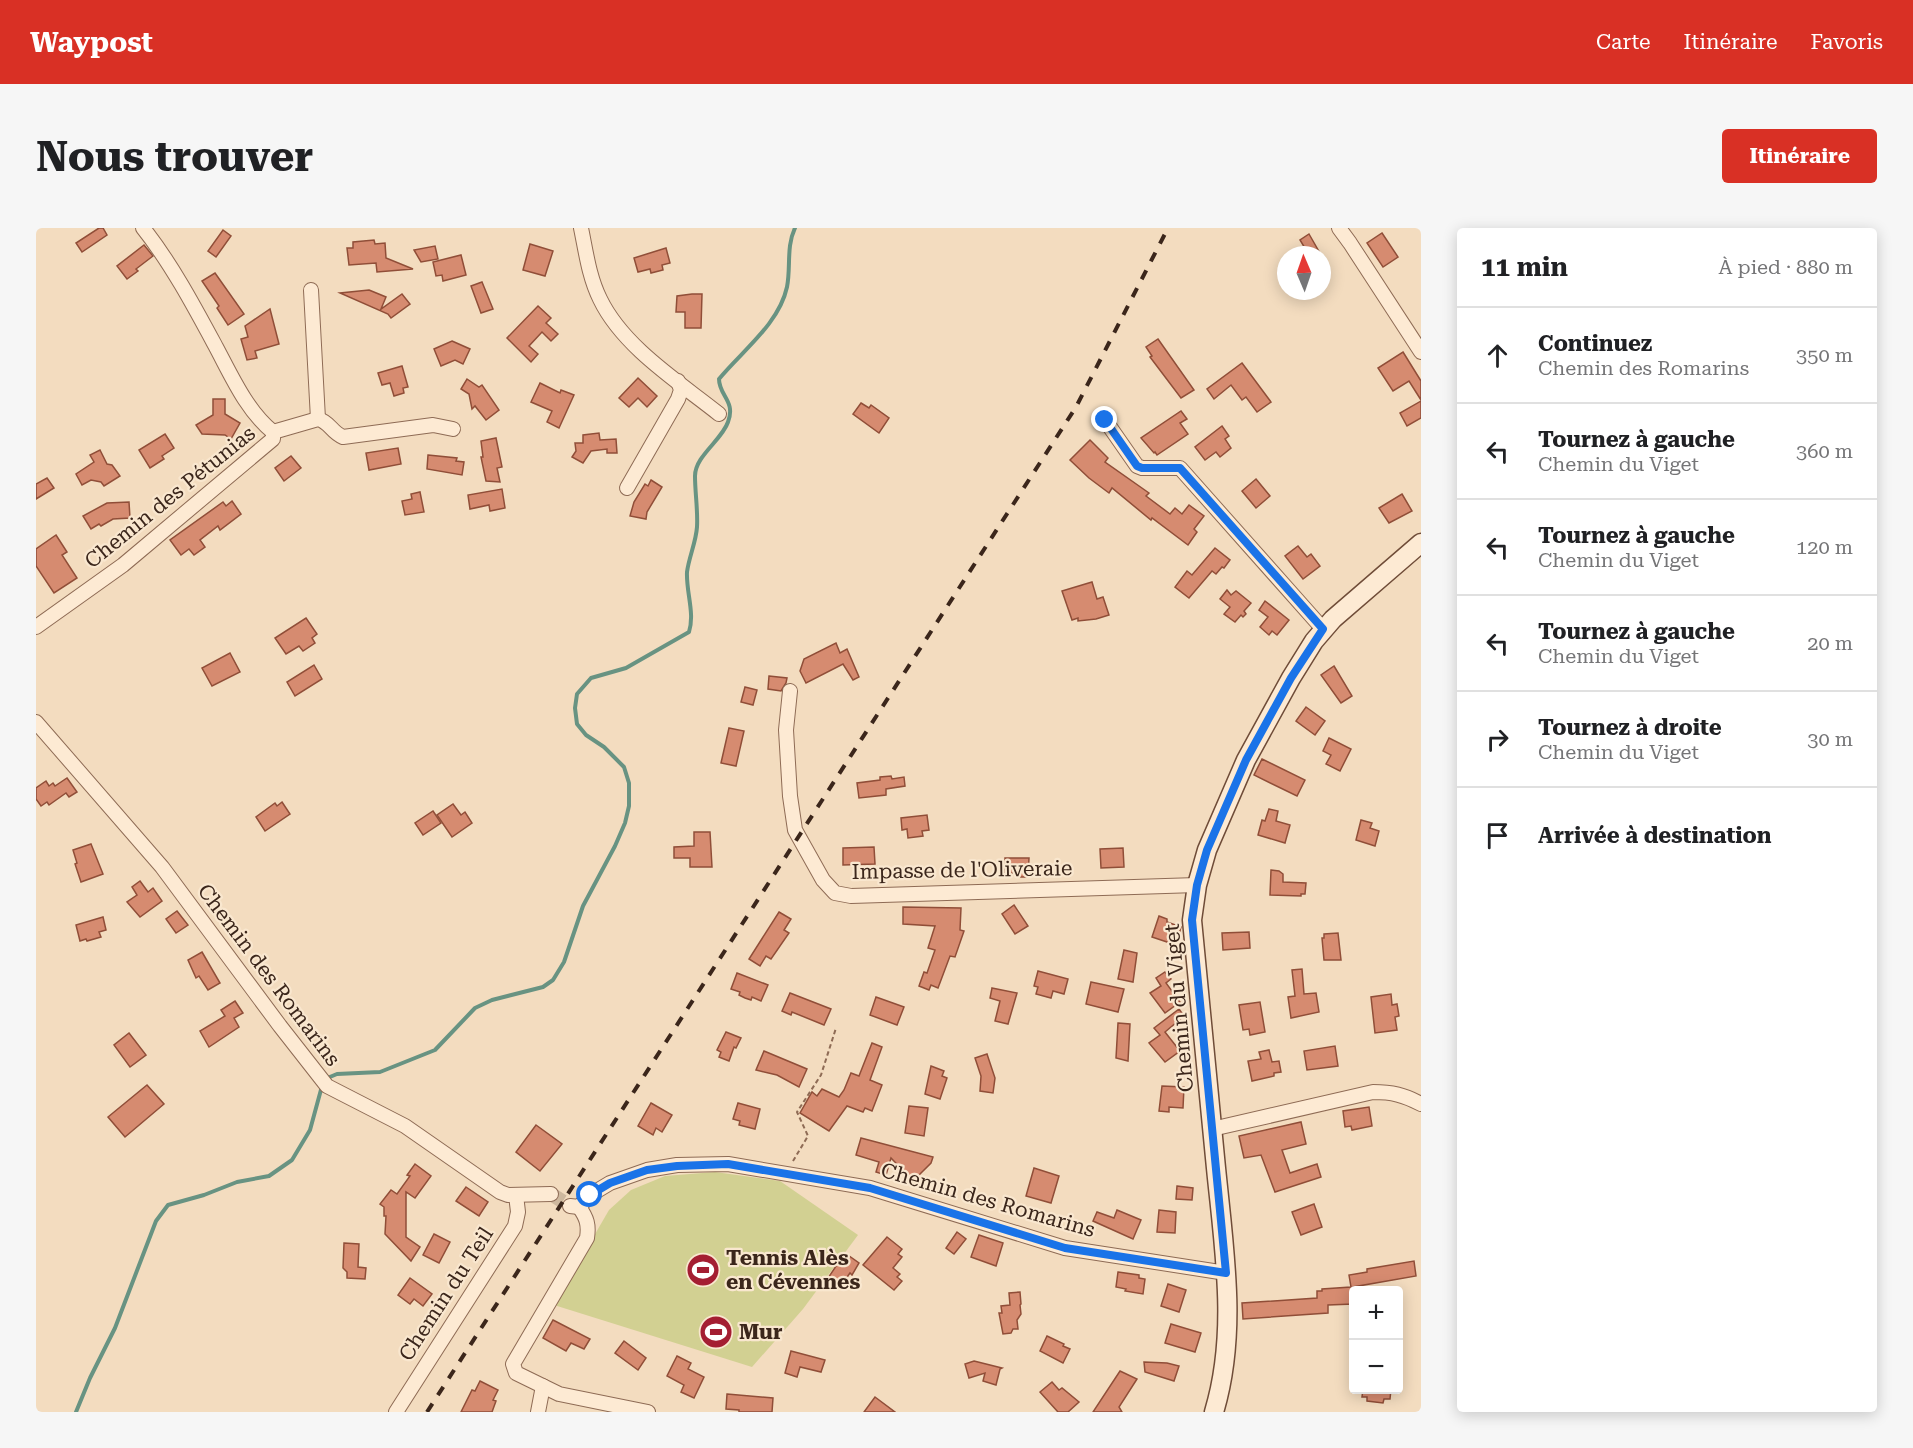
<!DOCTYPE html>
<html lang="fr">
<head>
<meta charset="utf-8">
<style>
  :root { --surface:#fff; --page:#f6f6f6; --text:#202124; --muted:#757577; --line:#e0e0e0; --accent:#d93025 }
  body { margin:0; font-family:"Roboto Serif",serif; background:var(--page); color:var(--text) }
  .controls { position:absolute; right:18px; bottom:18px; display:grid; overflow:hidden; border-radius:6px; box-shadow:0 3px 15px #0003 }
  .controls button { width:54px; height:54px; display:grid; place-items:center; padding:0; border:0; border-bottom:2px solid var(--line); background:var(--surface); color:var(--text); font:30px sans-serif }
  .compass { position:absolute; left:1241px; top:18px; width:54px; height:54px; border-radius:50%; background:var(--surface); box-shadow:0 3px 15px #0003; rotate:358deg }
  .stop { position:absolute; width:18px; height:18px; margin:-14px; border:4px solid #1a73e8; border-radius:50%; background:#fff }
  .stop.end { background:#1a73e8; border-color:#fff; box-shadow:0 2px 6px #0008 }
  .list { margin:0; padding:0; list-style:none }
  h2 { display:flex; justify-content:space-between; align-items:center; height:78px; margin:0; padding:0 24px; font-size:26px }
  h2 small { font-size:20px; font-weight:400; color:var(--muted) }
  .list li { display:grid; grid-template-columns:39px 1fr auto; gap:18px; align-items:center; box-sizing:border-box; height:96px; padding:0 24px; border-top:2px solid var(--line) }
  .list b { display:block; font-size:22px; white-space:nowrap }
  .list p { margin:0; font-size:20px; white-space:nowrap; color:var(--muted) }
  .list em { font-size:20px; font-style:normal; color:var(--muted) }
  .icon { flex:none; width:33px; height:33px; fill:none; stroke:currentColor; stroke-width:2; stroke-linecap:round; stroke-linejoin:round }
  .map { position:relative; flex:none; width:1385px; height:1184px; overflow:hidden; border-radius:6px }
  header { display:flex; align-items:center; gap:36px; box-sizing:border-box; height:84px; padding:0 30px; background:var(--accent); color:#fff }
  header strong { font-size:28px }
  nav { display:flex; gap:33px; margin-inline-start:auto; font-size:21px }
  .intro { display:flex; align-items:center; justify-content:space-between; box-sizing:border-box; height:144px; padding:0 36px }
  h1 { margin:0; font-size:42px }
  .button { padding:15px 27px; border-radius:6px; background:var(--accent); color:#fff; font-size:21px; font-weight:700 }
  main { display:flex; gap:36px; padding:0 36px }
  aside { flex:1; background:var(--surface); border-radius:6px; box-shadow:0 3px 15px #0003 }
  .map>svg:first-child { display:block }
  .green { fill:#d2d092 }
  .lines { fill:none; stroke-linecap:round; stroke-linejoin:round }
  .stream { stroke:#689382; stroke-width:4 }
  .building { fill:#d68b70; stroke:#904e38; stroke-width:1.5 }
  .street-tunnel { stroke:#ceb89e; stroke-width:14; stroke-dasharray:14 7; stroke-linecap:butt }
  .street-casing { stroke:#8e6b55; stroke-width:16 }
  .secondary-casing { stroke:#6f4c38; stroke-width:21 }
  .path { stroke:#8e6b55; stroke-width:2; stroke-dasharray:4.5 3; stroke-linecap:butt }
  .street { stroke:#fdead3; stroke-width:14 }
  .secondary { stroke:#fdead3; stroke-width:18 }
  .rail { stroke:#3b261b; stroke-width:4; stroke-dasharray:10 10; stroke-linecap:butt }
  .route { stroke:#1a73e8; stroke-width:8 }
  .labels { text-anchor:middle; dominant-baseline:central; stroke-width:4.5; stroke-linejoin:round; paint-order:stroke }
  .street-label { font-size:21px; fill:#3b261b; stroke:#f9e7cf }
  .poi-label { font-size:21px; font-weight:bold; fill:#3b261b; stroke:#f9e7cf; text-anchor:start }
</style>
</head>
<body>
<header>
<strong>Waypost</strong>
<nav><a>Carte</a><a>Itinéraire</a><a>Favoris</a></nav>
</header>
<div class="intro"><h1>Nous trouver</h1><a class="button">Itinéraire</a></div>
<main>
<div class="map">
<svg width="1385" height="1184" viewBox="0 0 1385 1184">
  <rect width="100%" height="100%" fill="#f3dcbf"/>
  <polygon class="green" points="679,944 744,953 822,1007 767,1081 716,1139 518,1077 573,982 595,962 629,948"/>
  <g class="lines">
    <g class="stream">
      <path d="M289,851L301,846L344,844L399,822L439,780L456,772L507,759L517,752L528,734L547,678L579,618L589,595L593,578V555L588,539L568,519L550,507L541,496L539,480L541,466L555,450L590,440L653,404C659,385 650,364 651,344C653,329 660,314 661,299C662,282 659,265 659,248C659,228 686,212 692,194C700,173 683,168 683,151C706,123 743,96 751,59C755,39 750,19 759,0"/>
      <polyline points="40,1184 54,1150 79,1100 120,993 132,977 168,967 201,954 233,948 256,932 274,902 286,858"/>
    </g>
  </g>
  <g class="building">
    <polygon points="63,0 67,0 71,7 46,24 40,15"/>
    <polygon points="187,2 195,8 180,29 172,23"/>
    <polygon points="1346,5 1362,29 1347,39 1331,15"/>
    <polygon points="1273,6 1285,27 1273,27 1264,12"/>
    <polygon points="338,12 339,16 349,15 350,30 377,41 341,44 340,35 313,37 311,20 317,20 317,14"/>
    <polygon points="494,16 517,23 509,48 487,42"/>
    <polygon points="108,17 117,28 100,41 102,43 91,51 81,38"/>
    <polygon points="399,18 402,31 385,34 378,22"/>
    <polygon points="630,20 634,35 626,37 627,42 615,45 614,41 602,44 598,30"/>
    <polygon points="425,27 430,47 407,53 406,47 400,48 397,34"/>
    <polygon points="179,45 208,86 192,97 181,80 183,78 166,53"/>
    <polygon points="446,54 457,81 445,85 435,58"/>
    <polygon points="333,62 350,69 345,81 366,66 374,76 355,90 352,86 304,65"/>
    <polygon points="656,66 666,66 665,100 649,100 649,84 640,84 641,68"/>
    <polygon points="502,78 515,90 510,95 522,106 515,113 506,104 493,118 502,126 495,134 471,110"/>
    <polygon points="234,81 243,116 219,123 221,130 211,132 205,111 212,109 209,98"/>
    <polygon points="1122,111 1158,162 1145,170 1114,129 1116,128 1110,119"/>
    <polygon points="416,113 434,121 427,136 419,132 405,138 398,121"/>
    <polygon points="1367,124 1385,153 1385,172 1373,153 1357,163 1342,140"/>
    <polygon points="1206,135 1235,174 1221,184 1210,169 1206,172 1195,157 1178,171 1171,161"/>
    <polygon points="366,138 372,159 367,160 368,165 358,168 354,155 346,157 342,145"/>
    <polygon points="602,150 621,168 611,179 602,170 593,179 583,170"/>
    <polygon points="431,151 443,159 446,157 463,182 450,192 439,178 436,181 433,166 425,161"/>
    <polygon points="504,155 524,165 525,162 538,167 523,200 511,194 516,183 495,174"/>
    <polygon points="177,171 189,171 189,186 204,195 195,211 189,207 166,206 160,197 177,187"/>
    <polygon points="1385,173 1385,190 1371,198 1364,185"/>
    <polygon points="825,175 833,180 835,177 853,190 843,205 817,186"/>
    <polygon points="1145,183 1151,191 1144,195 1152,206 1121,227 1119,224 1118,225 1105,210"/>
    <polygon points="1186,198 1193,208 1189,211 1195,220 1184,229 1180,224 1169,232 1159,219"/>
    <polygon points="563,205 564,212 580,211 581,225 571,225 571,221 555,223 547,235 536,229 540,223 539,215 547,215 547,207"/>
    <polygon points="129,206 138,220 126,228 128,231 114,240 103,222"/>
    <polygon points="460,210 466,239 461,240 464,254 450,253 445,229 447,229 445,213"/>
    <polygon points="1054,212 1072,230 1069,234 1113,265 1110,268 1134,286 1139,280 1146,286 1153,277 1168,288 1158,301 1161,304 1152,317 1116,290 1115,292 1076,260 1073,265 1053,250 1034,232"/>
    <polygon points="362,220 365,236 333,242 330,225"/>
    <polygon points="64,222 71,236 76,237 84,248 68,258 65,254 55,252 46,257 40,246 58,234 54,227"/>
    <polygon points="392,227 421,230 420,233 428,234 426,247 391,241"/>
    <polygon points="255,228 265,240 248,253 239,240"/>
    <polygon points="11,250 18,260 0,271 0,256"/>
    <polygon points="1220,251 1234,268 1220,280 1206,263"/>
    <polygon points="615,252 626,259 611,284 610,291 594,288 598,274 609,256 612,258"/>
    <polygon points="466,261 469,280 454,283 453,277 434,281 432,267"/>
    <polygon points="384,264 388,284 369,287 366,273 376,271 375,266"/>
    <polygon points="1366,266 1376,283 1353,295 1343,280"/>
    <polygon points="196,273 205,286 184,302 182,298 164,312 169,319 158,327 153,321 145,327 134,312 187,274 190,278"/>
    <polygon points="93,274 94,290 77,291 65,298 63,296 55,301 47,288 71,275"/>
    <polygon points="20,307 31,324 26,327 41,350 18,365 0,338 0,321"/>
    <polygon points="1262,318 1271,329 1275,326 1284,338 1267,351 1249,328"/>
    <polygon points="1179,320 1194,332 1188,340 1186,339 1180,346 1176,343 1153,370 1139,359 1151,343 1156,347"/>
    <polygon points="1056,354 1061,371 1067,369 1073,387 1060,391 1042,393 1042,390 1036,392 1026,363"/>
    <polygon points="1191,362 1195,367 1200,363 1215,375 1208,383 1210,386 1207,389 1205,387 1199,394 1188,386 1194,379 1184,371"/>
    <polygon points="1229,373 1253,392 1241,407 1236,403 1233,407 1224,399 1232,389 1223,382"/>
    <polygon points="270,390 281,406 276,410 279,415 267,423 263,418 250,426 239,410"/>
    <polygon points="800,415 804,425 811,421 823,449 817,452 807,436 770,455 764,443 768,431"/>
    <polygon points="194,425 204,444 176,458 166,440"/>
    <polygon points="278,437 286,451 259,468 251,454"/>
    <polygon points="1298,438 1316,468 1305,475 1285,447"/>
    <polygon points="733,448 751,450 750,455 745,463 732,461"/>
    <polygon points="709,459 721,462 717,477 705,474"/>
    <polygon points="1270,479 1289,493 1279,507 1260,493"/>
    <polygon points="693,500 708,503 700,538 685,535"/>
    <polygon points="1293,510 1315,521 1304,543 1290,536 1295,527 1287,523"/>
    <polygon points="1226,531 1269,552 1261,568 1218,547"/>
    <polygon points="855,548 856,551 868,549 869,558 850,561 850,567 823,570 821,555 844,552 844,549"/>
    <polygon points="31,550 41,564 33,569 30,565 13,577 11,574 5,578 0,571 0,560 10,553 13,558 17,555 19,558"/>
    <polygon points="246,574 254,586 229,603 220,589 239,575 241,578"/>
    <polygon points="417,576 425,587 429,584 436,595 416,609 401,587"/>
    <polygon points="1233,581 1242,583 1240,593 1254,597 1249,615 1222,607 1226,592 1229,593"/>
    <polygon points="397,583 405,595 387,607 379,595"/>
    <polygon points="891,587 893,602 886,603 887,608 872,610 871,601 866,602 865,590"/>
    <polygon points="1325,592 1336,595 1334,600 1343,603 1339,618 1320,612"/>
    <polygon points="658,604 674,604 676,639 654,639 654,630 638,630 638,619 658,618"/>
    <polygon points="55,616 67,646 45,654 39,636 41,635 37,622"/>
    <polygon points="838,619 839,636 807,637 807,620"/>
    <polygon points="1087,620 1088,639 1065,640 1064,621"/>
    <polygon points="969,630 993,630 992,649 981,649 981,645 969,645"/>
    <polygon points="1235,642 1243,643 1247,646 1247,654 1270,655 1269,666 1265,666 1265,668 1234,667"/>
    <polygon points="104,653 112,664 117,660 126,673 104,689 91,674 101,667 96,659"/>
    <polygon points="978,677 992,698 979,706 966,686"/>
    <polygon points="867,679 925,680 924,702 928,703 919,729 914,728 902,760 895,757 893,762 883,758 888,744 891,745 899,722 892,720 899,698 867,696"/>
    <polygon points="141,683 152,697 140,705 130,691"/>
    <polygon points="743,684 755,691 748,702 753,705 735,731 730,728 724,738 713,731"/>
    <polygon points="1123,688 1131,691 1131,694 1145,699 1140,717 1116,709"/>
    <polygon points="67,689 70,702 63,704 65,709 51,713 50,711 44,713 40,697"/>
    <polygon points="1213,704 1214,720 1187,722 1186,705"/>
    <polygon points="1302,705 1305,732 1288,732 1286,710 1288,710 1288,706"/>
    <polygon points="1088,722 1101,725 1097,754 1082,751"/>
    <polygon points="166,724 184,755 172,762 163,748 160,750 152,732"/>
    <polygon points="1266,741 1268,766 1280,765 1283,784 1255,790 1252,769 1259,768 1256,742"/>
    <polygon points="1002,743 1032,751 1028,766 1017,763 1015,770 1000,766 1002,759 998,758"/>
    <polygon points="1129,744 1135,751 1130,755 1144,774 1129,785 1114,765 1125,758 1120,750"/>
    <polygon points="701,745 732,757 725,773 716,769 715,772 709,770 703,767 704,764 695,761"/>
    <polygon points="1055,754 1088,761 1082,784 1050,776"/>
    <polygon points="956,760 981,765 972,796 959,793 964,773 954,770"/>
    <polygon points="754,765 795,781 788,797 756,784 755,787 746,783"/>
    <polygon points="1355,766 1356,777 1361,776 1363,788 1359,789 1361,802 1339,805 1335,769"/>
    <polygon points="840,769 868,779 861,797 834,787"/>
    <polygon points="199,773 207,785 198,790 203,799 173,819 164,803 189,788 185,782"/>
    <polygon points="1224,774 1229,804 1214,807 1213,801 1207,802 1203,777"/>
    <polygon points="1143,781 1148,788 1129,804 1144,823 1129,834 1113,815 1124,807 1118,800"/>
    <polygon points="1082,795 1094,796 1092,833 1080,830"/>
    <polygon points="690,804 705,810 700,820 698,819 693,833 683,829 685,824 681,822"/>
    <polygon points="93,805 110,827 94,839 78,817"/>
    <polygon points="836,815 846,819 834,852 846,857 836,883 829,880 827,884 811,878 793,903 764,885 776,864 781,868 786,861 803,869 808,862 815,845 823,848"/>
    <polygon points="1299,818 1302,838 1271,842 1268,823"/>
    <polygon points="1233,822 1236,834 1243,833 1245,844 1238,845 1238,848 1216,853 1212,833 1225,831 1223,824"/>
    <polygon points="728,823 771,841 763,859 741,847 720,842"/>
    <polygon points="951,826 959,850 957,865 944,863 945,848 939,830"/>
    <polygon points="895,838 908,843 906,848 911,850 904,871 889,866"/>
    <polygon points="111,857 128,876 89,909 72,889"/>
    <polygon points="1126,858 1148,859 1147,880 1133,879 1133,884 1123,883"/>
    <polygon points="615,875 636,887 626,904 620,900 617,907 602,898"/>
    <polygon points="702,875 724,881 719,901 703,897 704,893 697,891"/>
    <polygon points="873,878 892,880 888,908 869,905"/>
    <polygon points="1333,879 1336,898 1316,902 1315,898 1309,899 1307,883"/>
    <polygon points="1265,894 1270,916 1246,922 1254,945 1281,936 1285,949 1239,964 1225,927 1208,930 1203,908"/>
    <polygon points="500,897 526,916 504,943 480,924"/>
    <polygon points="825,910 897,929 895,935 877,953 855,930 850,947 840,944 843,934 820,927"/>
    <polygon points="379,936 395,948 379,970 370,964 370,1009 384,1019 375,1033 349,1006 350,988 348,988 348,979 344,976 355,962 361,966 374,948 371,947"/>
    <polygon points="998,940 1023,948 1015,975 990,968"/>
    <polygon points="1141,958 1157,960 1156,972 1140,971"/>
    <polygon points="430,959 452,974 443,988 420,973"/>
    <polygon points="1278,976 1286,999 1265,1007 1256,984"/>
    <polygon points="1081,982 1105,992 1097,1011 1057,993 1061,984 1078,990"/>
    <polygon points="1123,982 1140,984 1139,1005 1121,1004"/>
    <polygon points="921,1004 930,1011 918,1026 910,1020"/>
    <polygon points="398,1006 414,1014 403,1035 387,1027"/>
    <polygon points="943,1007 967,1015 960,1038 935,1029"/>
    <polygon points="851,1009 866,1021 862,1026 866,1029 857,1040 864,1046 861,1049 866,1053 858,1062 827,1037"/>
    <polygon points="308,1015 323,1016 322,1039 330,1040 329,1051 311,1050 311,1044 307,1040"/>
    <polygon points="809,1025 823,1035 816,1047 814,1045 804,1059 792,1050"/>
    <polygon points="1378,1033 1380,1048 1317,1059 1317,1076 1292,1077 1292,1085 1207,1091 1206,1075 1281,1070 1281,1063 1286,1063 1286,1061 1315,1059 1313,1047 1331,1044 1331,1041"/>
    <polygon points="1082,1044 1103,1047 1103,1050 1109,1051 1107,1066 1089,1063 1090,1061 1080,1059"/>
    <polygon points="374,1050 396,1066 387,1078 378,1071 374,1076 362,1067"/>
    <polygon points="1132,1056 1150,1062 1143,1084 1125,1078"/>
    <polygon points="984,1064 985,1076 984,1077 985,1086 981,1092 982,1101 977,1101 975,1105 967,1106 963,1085 966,1085 965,1078 974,1077 973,1065"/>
    <polygon points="517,1092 554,1111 548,1121 535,1115 530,1123 507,1110"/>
    <polygon points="1135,1096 1165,1105 1159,1124 1129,1115"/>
    <polygon points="1011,1108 1028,1116 1027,1118 1034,1121 1027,1135 1004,1123"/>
    <polygon points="588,1113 610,1130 602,1142 579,1125"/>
    <polygon points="755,1123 789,1132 785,1144 764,1139 761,1149 749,1145"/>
    <polygon points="641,1128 655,1135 652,1141 668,1149 658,1170 645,1164 648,1157 631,1148"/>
    <polygon points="938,1133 966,1140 964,1141 960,1157 947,1153 949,1145 933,1150 929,1136"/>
    <polygon points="1108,1134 1131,1135 1143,1138 1138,1153 1109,1144"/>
    <polygon points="1084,1143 1101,1151 1083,1179 1086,1184 1057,1184"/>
    <polygon points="444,1153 462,1162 457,1172 460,1173 456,1184 425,1184 436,1162 439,1163"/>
    <polygon points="1016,1154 1023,1162 1026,1160 1043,1174 1032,1184 1022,1184 1004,1164"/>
    <polygon points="1327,1161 1355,1161 1354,1171 1348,1171 1347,1175 1331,1173 1331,1169 1326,1169"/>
    <polygon points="691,1166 737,1170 736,1184 703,1184 703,1182 690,1181"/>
    <polygon points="839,1169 859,1184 828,1184"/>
  </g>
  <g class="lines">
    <polyline class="street-tunnel" points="515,966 534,978"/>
    <g class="street-casing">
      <g id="street">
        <path d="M545,0C550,24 553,49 564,71C587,119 643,154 683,186"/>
        <polyline points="1303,0 1314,15 1385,124"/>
        <polyline points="275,62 282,191"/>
        <polyline points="1069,192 1101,238 1106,240 1144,240 1287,401"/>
        <path d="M237,204L282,191C294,194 295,204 307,209L397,197L417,201"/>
        <polyline points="591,260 642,171 645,162 642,153"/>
        <path d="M0,399L87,337L237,211V204C211,183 196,149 180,119C159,80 135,35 107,0"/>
        <polyline points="754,463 750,502 754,568 759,602 787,652 799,665 815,668 1161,657"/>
        <polyline points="0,494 126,639 244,798 291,858 369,898 464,964 472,967 515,966"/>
        <path d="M1176,901L1337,864C1356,864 1368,867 1385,876"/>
        <polyline points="534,978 543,979 554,967 574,955 611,942 641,937 692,936 834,960 1029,1020 1190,1045"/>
        <path d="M543,979C551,990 553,997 551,1010L477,1136L480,1145L523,1166L612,1184"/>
        <polyline points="360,1184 479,998 482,984 480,967"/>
        <polyline points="502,1184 507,1158"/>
      </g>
    </g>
    <g class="secondary-casing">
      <path id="secondary" d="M1178,1184C1202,1105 1188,1021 1180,940C1172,857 1164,774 1156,692L1161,657L1171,622L1210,532L1255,450L1278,413L1297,391L1385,315"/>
    </g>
    <polyline class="path" points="757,933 772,908 761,884 785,847 800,800"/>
    <use href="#street" class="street"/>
    <use href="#secondary" class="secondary"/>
    <polyline class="rail" points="391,1184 1040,179 1132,0"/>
  </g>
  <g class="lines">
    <polyline class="route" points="554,967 574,955 611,942 641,938 692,936 834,960 1029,1020 1190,1045 1156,692 1161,657 1171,622 1210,532 1255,450 1287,401 1144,240 1106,240 1101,238 1069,192"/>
  </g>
  <defs>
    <g id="stadium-disc" transform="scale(1.725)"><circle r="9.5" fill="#a41e32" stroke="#f9e7cf"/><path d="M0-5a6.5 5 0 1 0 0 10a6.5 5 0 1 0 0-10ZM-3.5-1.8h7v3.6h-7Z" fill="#fff"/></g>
  </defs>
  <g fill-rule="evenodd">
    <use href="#stadium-disc" x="667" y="1042"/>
    <use href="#stadium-disc" x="680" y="1104"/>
  </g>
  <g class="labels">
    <g class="street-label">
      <text transform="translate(134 269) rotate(-39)">Chemin des Pétunias</text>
      <text transform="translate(926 642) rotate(-1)">Impasse de l'Oliveraie</text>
      <text transform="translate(233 747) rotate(53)">Chemin des Romarins</text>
      <text transform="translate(1143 780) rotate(-95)">Chemin du Viget</text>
      <text transform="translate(952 972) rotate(16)">Chemin des Romarins</text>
      <text transform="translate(410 1066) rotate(-57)">Chemin du Teil</text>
    </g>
    <g class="poi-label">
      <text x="690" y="1030">Tennis Alès<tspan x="690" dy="24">en Cévennes</tspan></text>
      <text x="703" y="1104">Mur</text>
    </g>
  </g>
</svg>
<div class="controls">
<button>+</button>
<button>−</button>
</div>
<svg class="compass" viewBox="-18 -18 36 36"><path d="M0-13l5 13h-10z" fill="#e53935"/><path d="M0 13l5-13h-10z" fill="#757577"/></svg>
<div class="stop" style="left:554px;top:967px"></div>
<div class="stop end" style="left:1069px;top:192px"></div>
</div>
<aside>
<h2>11 min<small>À pied · 880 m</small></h2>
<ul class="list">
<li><svg class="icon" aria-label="ahead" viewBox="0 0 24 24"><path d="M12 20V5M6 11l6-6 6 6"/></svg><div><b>Continuez</b><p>Chemin des Romarins</p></div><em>350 m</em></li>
<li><svg class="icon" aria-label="left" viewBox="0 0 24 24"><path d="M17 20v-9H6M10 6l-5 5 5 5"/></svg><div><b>Tournez à gauche</b><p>Chemin du Viget</p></div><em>360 m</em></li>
<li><svg class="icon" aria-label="left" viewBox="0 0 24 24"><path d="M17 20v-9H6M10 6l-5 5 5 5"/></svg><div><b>Tournez à gauche</b><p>Chemin du Viget</p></div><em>120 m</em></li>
<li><svg class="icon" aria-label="left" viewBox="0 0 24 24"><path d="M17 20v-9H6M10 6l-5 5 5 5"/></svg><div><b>Tournez à gauche</b><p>Chemin du Viget</p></div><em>20 m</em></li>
<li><svg class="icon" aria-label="right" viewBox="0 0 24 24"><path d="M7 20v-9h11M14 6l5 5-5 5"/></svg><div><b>Tournez à droite</b><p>Chemin du Viget</p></div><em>30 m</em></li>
<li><svg class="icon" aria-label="arrive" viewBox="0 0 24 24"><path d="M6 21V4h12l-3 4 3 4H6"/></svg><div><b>Arrivée à destination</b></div></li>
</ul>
</aside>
</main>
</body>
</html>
